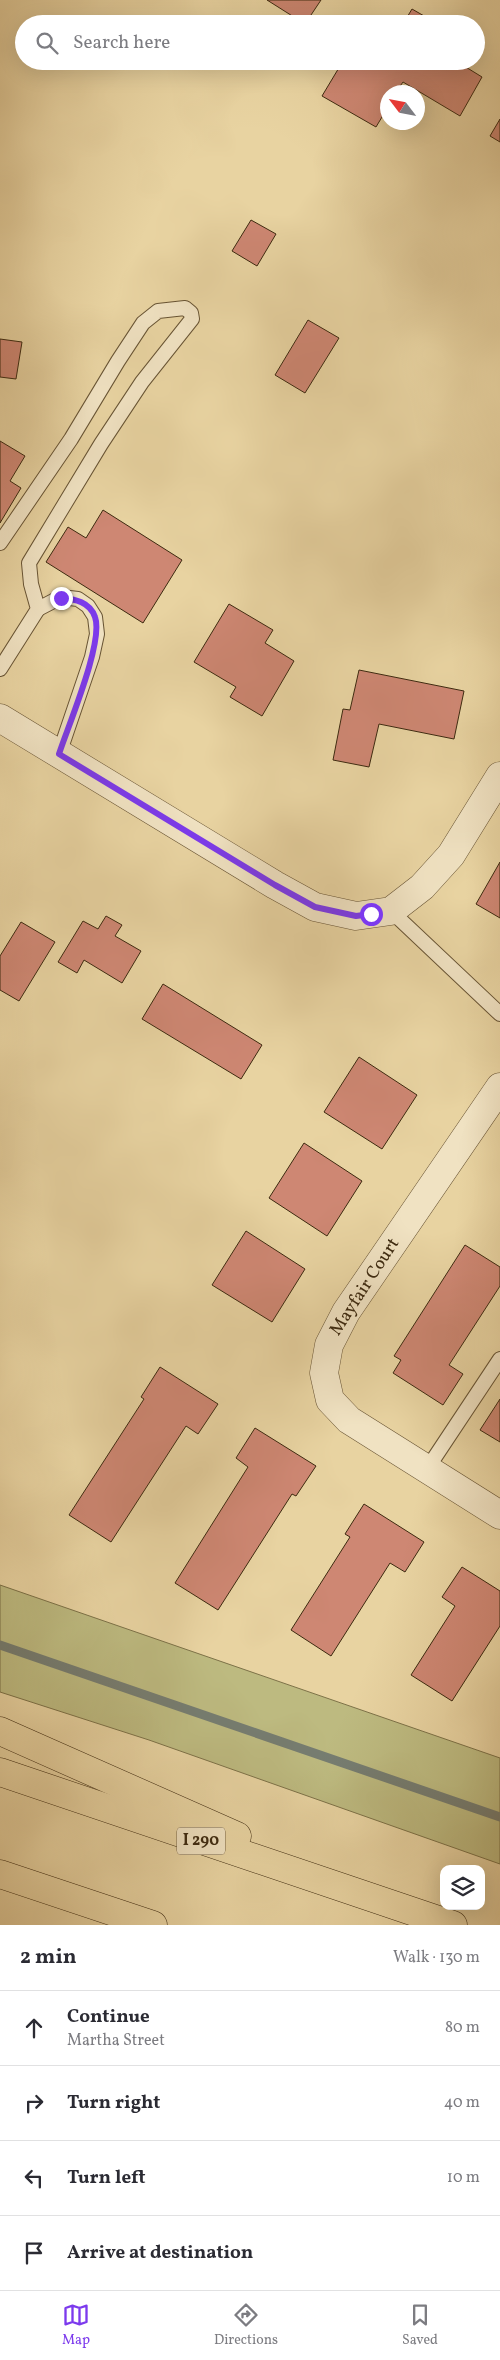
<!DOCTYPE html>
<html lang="en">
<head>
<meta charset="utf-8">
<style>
  :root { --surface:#fff; --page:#f7f7f7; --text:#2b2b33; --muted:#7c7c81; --line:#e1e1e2; --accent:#7c3aed }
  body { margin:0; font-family:Vollkorn,serif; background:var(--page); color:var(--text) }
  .controls { position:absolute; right:15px; bottom:15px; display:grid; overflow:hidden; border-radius:10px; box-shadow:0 5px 20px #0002 }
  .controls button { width:45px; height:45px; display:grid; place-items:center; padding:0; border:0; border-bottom:1px solid var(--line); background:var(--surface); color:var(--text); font:25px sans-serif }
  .compass { position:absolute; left:380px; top:85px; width:45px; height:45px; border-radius:50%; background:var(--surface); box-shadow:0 5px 20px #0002; rotate:302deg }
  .stop { position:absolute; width:15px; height:15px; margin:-11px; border:4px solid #7c3aed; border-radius:50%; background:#fff }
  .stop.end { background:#7c3aed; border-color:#fff; box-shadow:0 1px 5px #0008 }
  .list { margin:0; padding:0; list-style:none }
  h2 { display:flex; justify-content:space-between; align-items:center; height:65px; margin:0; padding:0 20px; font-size:21px }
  h2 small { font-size:16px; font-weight:400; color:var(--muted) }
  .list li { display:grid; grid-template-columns:32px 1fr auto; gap:15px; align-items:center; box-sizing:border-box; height:75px; padding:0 20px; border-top:1px solid var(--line) }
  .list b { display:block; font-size:19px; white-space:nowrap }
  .list p { margin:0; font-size:16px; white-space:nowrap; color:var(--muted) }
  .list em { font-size:16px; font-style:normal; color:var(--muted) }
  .icon { flex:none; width:28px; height:28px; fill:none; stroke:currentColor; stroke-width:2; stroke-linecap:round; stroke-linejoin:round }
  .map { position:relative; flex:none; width:500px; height:1925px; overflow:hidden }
  .search { position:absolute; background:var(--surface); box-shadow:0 5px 20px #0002; left:15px; right:15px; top:15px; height:55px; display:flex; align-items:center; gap:12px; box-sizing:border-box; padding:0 18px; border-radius:28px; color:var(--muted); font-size:19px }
  .sheet { height:365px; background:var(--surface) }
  nav { display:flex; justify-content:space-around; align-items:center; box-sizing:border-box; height:70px; border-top:1px solid var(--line); background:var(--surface); font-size:14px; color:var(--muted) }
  nav a { display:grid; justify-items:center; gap:2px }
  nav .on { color:var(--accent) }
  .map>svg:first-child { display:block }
  .green { fill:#bdba80; stroke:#7d7248 }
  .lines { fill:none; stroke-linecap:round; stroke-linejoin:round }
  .stream { stroke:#767d71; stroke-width:9 }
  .building { fill:#ce8773; stroke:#3d2a10 }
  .service-casing { stroke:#685434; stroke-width:16 }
  .minor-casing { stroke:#685434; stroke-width:29 }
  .motorway-casing { stroke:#3d2a10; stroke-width:29 }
  .service { stroke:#f0e2c2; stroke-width:14 }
  .minor { stroke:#f0e2c2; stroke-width:28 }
  .motorway { stroke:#e8d3a1; stroke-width:28 }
  .route { stroke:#7c3aed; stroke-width:6 }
  .labels { text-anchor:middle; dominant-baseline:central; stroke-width:4.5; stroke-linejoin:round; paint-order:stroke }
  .shield { fill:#f0e2c2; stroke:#736145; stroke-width:1 }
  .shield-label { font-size:16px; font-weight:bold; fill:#3d2a10 }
  .street-label { font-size:18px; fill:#3d2a10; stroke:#f0e2c2 }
</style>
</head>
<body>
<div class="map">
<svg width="500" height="1925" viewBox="0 0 500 1925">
  <rect width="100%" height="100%" fill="#e8d3a1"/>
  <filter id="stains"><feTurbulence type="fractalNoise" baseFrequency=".004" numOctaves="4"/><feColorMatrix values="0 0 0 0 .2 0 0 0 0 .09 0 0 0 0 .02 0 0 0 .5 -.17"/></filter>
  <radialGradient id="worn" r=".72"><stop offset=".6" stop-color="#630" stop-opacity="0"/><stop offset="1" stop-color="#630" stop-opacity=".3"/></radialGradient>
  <polygon class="green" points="0,1585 500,1758 500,1864 149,1740 0,1692 0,1647 214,1720 0,1646"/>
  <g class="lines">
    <polyline class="stream" points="0,1645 500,1817"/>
  </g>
  <g class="building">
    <polygon points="267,0 321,0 305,24"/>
    <polygon points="412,9 438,24 403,24"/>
    <polygon points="343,61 456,61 482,77 460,116 403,82 396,92 388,92 388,107 376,127 322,96"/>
    <polygon points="500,119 500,142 490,136"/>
    <polygon points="251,220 276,234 257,266 232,251"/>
    <polygon points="308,320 339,338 305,393 275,375"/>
    <polygon points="0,339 22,342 16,379 0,377"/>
    <polygon points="0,441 25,456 10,481 21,488 0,523"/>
    <polygon points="103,510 182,560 143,623 46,562 68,527 86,538"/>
    <polygon points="229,604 273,630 265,643 294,661 262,716 230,697 236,687 194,662"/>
    <polygon points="359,670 464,691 454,739 379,724 369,767 333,760 343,709 350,710"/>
    <polygon points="500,862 500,918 476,904"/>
    <polygon points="106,916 122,925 115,936 141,951 122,983 84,960 77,973 58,962 83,921 98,929"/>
    <polygon points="21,922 55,942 19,1001 0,990 0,956"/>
    <polygon points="163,984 262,1045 241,1079 142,1019"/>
    <polygon points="359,1057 417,1095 382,1149 324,1112"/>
    <polygon points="304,1143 362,1181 327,1236 269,1198"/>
    <polygon points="246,1231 305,1269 272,1322 212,1285"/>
    <polygon points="465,1245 500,1267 500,1286 449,1365 463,1374 443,1405 393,1373 401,1360 394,1356"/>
    <polygon points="160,1367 218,1404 198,1434 186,1426 111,1542 69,1515 144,1399 141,1397"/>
    <polygon points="500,1399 500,1442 480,1430"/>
    <polygon points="255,1428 316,1466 296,1496 292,1494 218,1610 175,1583 248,1467 236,1458"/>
    <polygon points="364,1504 424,1542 405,1572 390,1563 331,1656 291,1630 350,1537 345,1534"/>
    <polygon points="462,1567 500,1591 500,1626 452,1701 411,1675 455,1606 442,1597"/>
  </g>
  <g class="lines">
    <g class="service-casing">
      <g id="service">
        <polyline points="0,543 71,439 118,361 143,323 158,311 185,308 191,313 192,319 142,382 101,444 29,563 31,584 38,609 0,669"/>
        <polyline points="38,609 61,597 78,599 88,606 95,617 97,634 92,657 59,754"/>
        <polyline points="391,911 500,1014"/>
        <polyline points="427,1469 500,1359"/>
      </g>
    </g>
    <g class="minor-casing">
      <g id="minor">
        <polyline points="0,718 275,885 315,907 356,916 391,911 422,887 451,855 500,776"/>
        <polyline points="500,1087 346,1312 329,1345 324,1373 330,1400 349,1420 500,1515"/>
      </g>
    </g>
    <g class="motorway-casing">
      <g id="motorway">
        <polyline points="0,1731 237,1836"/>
        <polyline points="0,1772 453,1925"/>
        <polyline points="0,1874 153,1925"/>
      </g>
    </g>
    <use href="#service" class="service"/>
    <use href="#minor" class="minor"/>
    <use href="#motorway" class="motorway"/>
  </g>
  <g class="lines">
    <path class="route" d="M61,598C75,599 90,602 95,617C104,642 68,726 59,754L275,885L315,907L356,916L371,914"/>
  </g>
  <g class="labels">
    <rect class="shield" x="177" y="1827.5" width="48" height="27" rx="4"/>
    <g class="shield-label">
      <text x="201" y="1841">I 290</text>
    </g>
    <g class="street-label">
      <text transform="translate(365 1287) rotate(-57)">Mayfair Court</text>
    </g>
  </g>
  <rect width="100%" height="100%" filter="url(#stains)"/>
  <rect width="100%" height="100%" fill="url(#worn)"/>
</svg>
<div class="controls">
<button><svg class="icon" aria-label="layers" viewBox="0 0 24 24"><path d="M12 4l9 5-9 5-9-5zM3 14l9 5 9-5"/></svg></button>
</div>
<svg class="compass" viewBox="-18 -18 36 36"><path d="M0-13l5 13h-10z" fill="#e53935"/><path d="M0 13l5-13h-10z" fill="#7c7c81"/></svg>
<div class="stop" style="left:371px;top:914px"></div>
<div class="stop end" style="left:61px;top:598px"></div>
<div class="search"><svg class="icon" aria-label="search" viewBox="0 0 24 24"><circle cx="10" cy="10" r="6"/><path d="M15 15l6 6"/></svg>Search here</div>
</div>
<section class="sheet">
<h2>2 min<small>Walk · 130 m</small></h2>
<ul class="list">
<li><svg class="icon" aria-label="ahead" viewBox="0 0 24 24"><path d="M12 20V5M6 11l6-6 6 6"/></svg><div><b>Continue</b><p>Martha Street</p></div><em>80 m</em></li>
<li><svg class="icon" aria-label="right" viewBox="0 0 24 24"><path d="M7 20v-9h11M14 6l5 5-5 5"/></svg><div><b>Turn right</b></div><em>40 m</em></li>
<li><svg class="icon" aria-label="left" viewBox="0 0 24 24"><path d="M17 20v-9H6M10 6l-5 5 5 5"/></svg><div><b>Turn left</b></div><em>10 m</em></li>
<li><svg class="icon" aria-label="arrive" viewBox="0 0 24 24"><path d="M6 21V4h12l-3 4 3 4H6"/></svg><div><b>Arrive at destination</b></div></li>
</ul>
</section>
<nav>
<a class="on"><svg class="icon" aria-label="map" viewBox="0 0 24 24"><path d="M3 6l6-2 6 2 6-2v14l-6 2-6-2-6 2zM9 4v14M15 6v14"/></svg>Map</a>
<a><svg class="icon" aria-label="directions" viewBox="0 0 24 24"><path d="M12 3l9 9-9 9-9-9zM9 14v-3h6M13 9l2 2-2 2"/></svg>Directions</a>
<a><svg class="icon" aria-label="saved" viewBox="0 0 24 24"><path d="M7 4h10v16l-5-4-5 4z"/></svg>Saved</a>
</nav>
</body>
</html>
